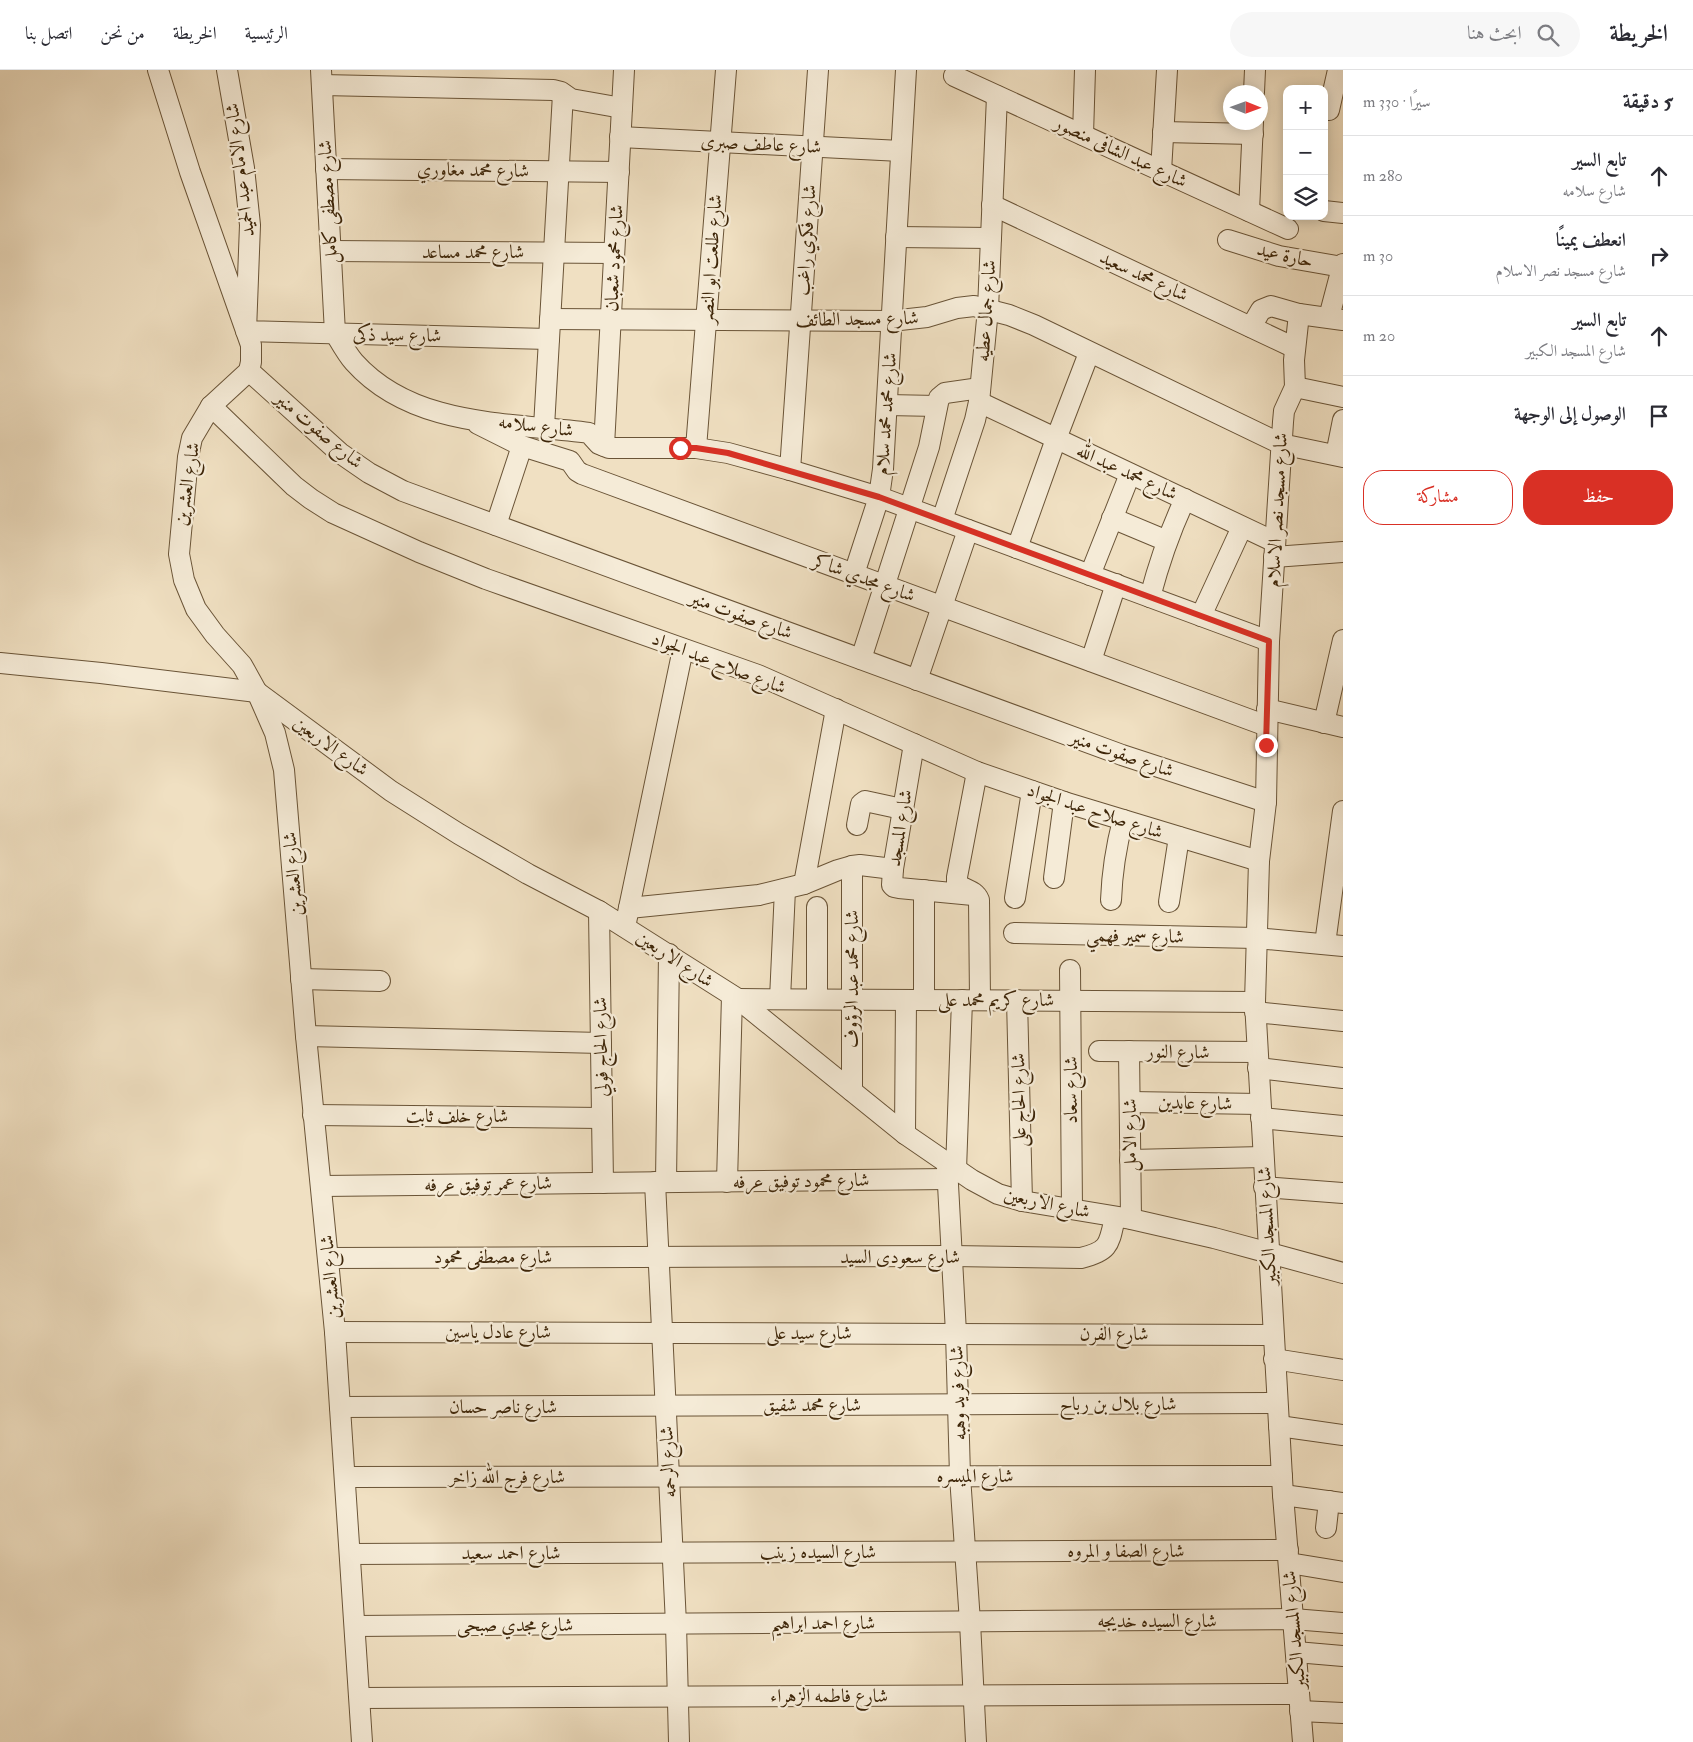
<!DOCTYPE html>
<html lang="ar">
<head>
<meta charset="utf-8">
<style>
  :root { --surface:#fff; --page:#f7f7f7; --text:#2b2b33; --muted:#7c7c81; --line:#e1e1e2; --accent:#d93025 }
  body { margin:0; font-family:"IM FELL Double Pica",Amiri,serif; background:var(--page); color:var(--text); direction:rtl }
  .controls { position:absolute; right:15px; top:15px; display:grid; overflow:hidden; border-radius:10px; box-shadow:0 2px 12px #0003 }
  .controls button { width:45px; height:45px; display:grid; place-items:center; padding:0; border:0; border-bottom:1px solid var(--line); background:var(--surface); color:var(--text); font:25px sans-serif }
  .compass { position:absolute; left:1223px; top:15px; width:45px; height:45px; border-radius:50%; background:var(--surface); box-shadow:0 2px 12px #0003; rotate:91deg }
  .stop { position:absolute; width:15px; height:15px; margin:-11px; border:4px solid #d93025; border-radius:50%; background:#fff }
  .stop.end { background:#d93025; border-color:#fff; box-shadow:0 1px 5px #0008 }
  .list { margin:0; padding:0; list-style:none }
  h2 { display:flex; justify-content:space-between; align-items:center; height:65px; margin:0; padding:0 20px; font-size:21px }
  h2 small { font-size:16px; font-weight:400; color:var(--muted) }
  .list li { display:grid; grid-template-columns:32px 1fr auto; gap:15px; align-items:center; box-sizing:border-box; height:80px; padding:0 20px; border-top:1px solid var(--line) }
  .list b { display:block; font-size:19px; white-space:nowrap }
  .list p { margin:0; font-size:16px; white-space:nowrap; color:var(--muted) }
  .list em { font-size:16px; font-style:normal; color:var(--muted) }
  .actions { display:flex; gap:10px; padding:15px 20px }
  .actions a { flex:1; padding:11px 0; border:1px solid var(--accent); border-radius:20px; text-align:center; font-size:18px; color:var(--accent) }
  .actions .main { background:var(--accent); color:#fff }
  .icon { flex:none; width:28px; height:28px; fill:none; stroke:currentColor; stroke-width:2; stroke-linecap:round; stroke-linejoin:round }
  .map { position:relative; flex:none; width:1343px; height:1672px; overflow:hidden; direction:ltr }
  header { display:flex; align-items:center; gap:30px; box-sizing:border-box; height:70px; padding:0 25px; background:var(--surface); border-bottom:1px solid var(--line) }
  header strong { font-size:24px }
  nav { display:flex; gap:28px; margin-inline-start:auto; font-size:18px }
  .search { width:350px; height:45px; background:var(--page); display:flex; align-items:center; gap:12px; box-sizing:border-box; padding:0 18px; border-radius:28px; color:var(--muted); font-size:19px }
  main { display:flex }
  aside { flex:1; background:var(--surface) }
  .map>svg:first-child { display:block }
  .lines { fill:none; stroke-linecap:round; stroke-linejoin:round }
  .minor-casing { stroke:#6a5437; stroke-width:22 }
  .minor { stroke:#f5ebd7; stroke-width:20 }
  .route { stroke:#d93025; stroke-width:6 }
  .labels { text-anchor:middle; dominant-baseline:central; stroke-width:4.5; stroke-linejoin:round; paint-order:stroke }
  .street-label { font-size:19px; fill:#3e2609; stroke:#f5ebd7 }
</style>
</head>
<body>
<header>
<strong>الخريطة</strong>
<div class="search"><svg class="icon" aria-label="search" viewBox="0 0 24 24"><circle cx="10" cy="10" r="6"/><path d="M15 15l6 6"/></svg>ابحث هنا</div>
<nav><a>الرئيسية</a><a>الخريطة</a><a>من نحن</a><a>اتصل بنا</a></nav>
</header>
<main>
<aside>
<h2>5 دقيقة<small>سيرًا · 330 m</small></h2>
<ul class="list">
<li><svg class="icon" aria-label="ahead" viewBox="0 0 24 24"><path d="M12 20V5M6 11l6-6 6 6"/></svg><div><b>تابع السير</b><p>شارع سلامه</p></div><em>280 m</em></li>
<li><svg class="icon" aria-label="right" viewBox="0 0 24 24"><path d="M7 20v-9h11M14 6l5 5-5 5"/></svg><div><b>انعطف يمينًا</b><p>شارع مسجد نصر الاسلام</p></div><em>30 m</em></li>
<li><svg class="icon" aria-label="ahead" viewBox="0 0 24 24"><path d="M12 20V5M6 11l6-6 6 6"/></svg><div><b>تابع السير</b><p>شارع المسجد الكبير</p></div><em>20 m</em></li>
<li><svg class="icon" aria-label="arrive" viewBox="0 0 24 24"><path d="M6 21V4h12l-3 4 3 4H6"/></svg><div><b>الوصول إلى الوجهة</b></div></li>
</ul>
<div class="actions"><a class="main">حفظ</a><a>مشاركة</a></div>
</aside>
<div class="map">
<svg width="1343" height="1672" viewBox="0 0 1343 1672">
  <rect width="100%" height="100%" fill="#f0e0c2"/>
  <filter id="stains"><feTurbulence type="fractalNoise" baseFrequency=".004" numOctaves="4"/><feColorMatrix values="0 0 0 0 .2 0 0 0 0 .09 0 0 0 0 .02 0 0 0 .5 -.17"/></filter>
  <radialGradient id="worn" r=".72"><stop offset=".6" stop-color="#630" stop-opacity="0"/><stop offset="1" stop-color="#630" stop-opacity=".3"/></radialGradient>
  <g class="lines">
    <g class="minor-casing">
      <g id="minor">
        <polyline points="158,0 190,102 251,275 251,292 249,301 211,336 192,368 188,387 179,484 184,510 196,539 215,565 242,595 257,622 275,663 284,700 306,966 335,1262 362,1672"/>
        <polyline points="227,0 244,98 250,155 246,261 549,269"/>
        <path d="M321,0L335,263C341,273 347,284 354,292C413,358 509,352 589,363L599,374L609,378H696L728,383L790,400L879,427L1269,571"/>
        <polyline points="954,6 1288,159"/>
        <polyline points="322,15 553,20 561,22 571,29 622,38"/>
        <polyline points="1254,22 1255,0"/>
        <polyline points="1329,40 1338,0"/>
        <polyline points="1163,62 1253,64"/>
        <polyline points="1083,65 1085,0"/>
        <polyline points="620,67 901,81"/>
        <polyline points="326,99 619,102"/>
        <polyline points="1161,101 1167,0"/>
        <polyline points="992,135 1295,278"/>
        <polyline points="1249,141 1253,52"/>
        <polyline points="1324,141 1343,143"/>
        <polyline points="896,167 991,168"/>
        <polyline points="1228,170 1279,186 1342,197"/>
        <polyline points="331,181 614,183"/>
        <polyline points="1299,244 1294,290 1295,317 1284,341 1283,352 1269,571 1266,732 1259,791 1255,932 1283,1425 1303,1672"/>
        <polyline points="1329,247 1343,194"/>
        <polyline points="550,249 891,251 927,247 957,238 974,236 1009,245 1034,255 1281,374 1343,387"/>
        <polyline points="1251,257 1261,240 1271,236 1299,244 1343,250"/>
        <polyline points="249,301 340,383 369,403 403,421 1122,685 1266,732"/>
        <polyline points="1295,317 1343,327"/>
        <polyline points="979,332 1275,472"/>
        <polyline points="887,335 937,336"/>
        <polyline points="211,336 294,416 311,429 333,443 419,482 486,509 758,605 977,702 1064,732 1259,791"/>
        <polyline points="478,354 522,376 570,391 577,401 582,404 1267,656"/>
        <polyline points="544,357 563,24"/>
        <polyline points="604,376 624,0"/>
        <polyline points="696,378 726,0"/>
        <polyline points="1336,385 1343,350"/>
        <polyline points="790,400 818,0"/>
        <polyline points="1112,448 1167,471"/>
        <polyline points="942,450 975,350 979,332 988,239 997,26"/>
        <polyline points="496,455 522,376"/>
        <polyline points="1017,478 1056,369 1089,283"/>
        <polyline points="1274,487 1343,482"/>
        <polyline points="854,504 879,427 883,399 906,0"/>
        <polyline points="1090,505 1130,404"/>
        <path d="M1150,527C1159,493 1170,461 1185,429"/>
        <polyline points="1201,546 1242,457"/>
        <polyline points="861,589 929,377 939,328 945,323 980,318"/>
        <polyline points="1091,591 1116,514"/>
        <polyline points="0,593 101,603 257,622 391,721 459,764 528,804 599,841 738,929 905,1064 972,1110 998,1124 1022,1131 1131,1149 1214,1168 1343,1203"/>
        <polyline points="917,610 968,460"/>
        <polyline points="1267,639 1343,657"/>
        <polyline points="1324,653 1343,570"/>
        <polyline points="914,674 893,799 892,815 894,817 899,818 973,825"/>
        <path d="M977,702L957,807V814C965,820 975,820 979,830L980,930"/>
        <polyline points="857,755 861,734 865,731 902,739"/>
        <polyline points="1054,808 1064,732"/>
        <polyline points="804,814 836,639"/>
        <polyline points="924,820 924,930"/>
        <polyline points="1015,828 1032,721"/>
        <path d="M1111,830C1112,802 1116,777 1123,750"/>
        <polyline points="1169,832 1179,767"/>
        <polyline points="817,837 817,929"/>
        <polyline points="629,838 759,825 804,814 838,800 852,796 860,795 893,799"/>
        <polyline points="599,841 603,1113"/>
        <polyline points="625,857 683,579"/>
        <polyline points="1014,863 1256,868 1343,876"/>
        <polyline points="1325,874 1343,741"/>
        <polyline points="1070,900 1072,1139"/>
        <polyline points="301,909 380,911"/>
        <polyline points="738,929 1255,932"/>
        <polyline points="780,929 785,819"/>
        <polyline points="1017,930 1022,1131"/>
        <polyline points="1255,942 1343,951"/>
        <polyline points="306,966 601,973"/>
        <polyline points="1099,981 1257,982"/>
        <polyline points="1129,981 1131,1149"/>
        <polyline points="1258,998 1343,1008"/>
        <polyline points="852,1021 852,796"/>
        <polyline points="1130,1032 1260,1034"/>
        <polyline points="313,1045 602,1048"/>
        <polyline points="1261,1048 1343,1056"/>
        <polyline points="905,1064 906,930"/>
        <polyline points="1130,1090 1263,1087"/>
        <polyline points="947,1096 956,1263 960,1406 970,1552 976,1672"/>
        <polyline points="956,1100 962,930"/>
        <polyline points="655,1112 676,1554 679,1672"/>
        <polyline points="666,1112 669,884"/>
        <polyline points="727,1112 732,926"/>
        <polyline points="322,1116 948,1109"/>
        <polyline points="1264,1117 1343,1123"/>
        <path d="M328,1188L952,1186L1081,1188C1110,1181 1109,1174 1115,1147"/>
        <polyline points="335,1262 1273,1265"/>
        <polyline points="1274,1289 1343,1300"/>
        <polyline points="340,1337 1277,1333"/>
        <polyline points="1279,1356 1343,1365"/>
        <polyline points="345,1407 1282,1406"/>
        <polyline points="1283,1425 1343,1433"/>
        <polyline points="1326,1458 1329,1431"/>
        <polyline points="350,1484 1288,1480"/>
        <polyline points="1289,1493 1343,1502"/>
        <polyline points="355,1556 1293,1549 1343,1553"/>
        <polyline points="1296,1582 1343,1586"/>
        <polyline points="360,1628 1299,1624"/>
        <polyline points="1300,1641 1343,1643"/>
      </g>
    </g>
    <use href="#minor" class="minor"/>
  </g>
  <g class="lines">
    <polyline class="route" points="680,378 696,378 728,383 879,427 1269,571 1266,675"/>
  </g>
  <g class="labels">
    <g class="street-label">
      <text transform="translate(761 74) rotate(3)">شارع عاطف صبرى</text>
      <text transform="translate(1121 82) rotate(25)">شارع عبد الشافى منصور</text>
      <text transform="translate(240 100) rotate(-97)">شارع الامام عبد الحميد</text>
      <text transform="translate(473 100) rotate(1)">شارع محمد مغاوري</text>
      <text transform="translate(328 132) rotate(-93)">شارع مصطفى كامل</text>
      <text transform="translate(806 170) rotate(-86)">شارع فكري راغب</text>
      <text x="473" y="182">شارع محمد مساعد</text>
      <text transform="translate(1285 185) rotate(13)">حارة عيد</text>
      <text transform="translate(614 188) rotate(-87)">شارع محمود شعبان</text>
      <text transform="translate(711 189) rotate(-86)">شارع طلعت ابو النصر</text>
      <text transform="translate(1144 206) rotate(25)">شارع محمد سعيد</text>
      <text transform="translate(986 241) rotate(-86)">شارع جمال عطيه</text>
      <text transform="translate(857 249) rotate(-1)">شارع مسجد الطائف</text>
      <text transform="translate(397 265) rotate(1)">شارع سيد ذكى</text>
      <text transform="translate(886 344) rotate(-86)">شارع محمد محمد سلام</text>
      <text transform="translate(536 356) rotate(7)">شارع سلامه</text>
      <text transform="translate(319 360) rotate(40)">شارع صفوت منير</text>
      <text transform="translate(1127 402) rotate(25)">شارع محمد عبد الله</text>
      <text transform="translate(187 414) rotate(-81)">شارع العشرين</text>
      <text transform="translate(1277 440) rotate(-87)">شارع مسجد نصر الاسلام</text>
      <text transform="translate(864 508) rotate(20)">شارع مجدي شاكر</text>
      <text transform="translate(741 545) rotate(20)">شارع صفوت منير</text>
      <text transform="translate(719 593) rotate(21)">شارع صلاح عبد الجواد</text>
      <text transform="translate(331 676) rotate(36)">شارع الاربعين</text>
      <text transform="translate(1122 684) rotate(19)">شارع صفوت منير</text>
      <text transform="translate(1095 741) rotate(18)">شارع صلاح عبد الجواد</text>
      <text transform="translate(900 758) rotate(-81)">شارع المسجد</text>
      <text transform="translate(293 804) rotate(-95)">شارع العشرين</text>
      <text transform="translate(1135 866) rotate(1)">شارع سمير فهمي</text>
      <text transform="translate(675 889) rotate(33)">شارع الاربعين</text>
      <text transform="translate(852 909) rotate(-90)">شارع محمد عبد الرؤوف</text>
      <text x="996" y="930">شارع كريم محمد على</text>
      <text transform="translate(601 977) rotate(-91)">شارع الحاج فولي</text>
      <text transform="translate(1178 982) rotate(1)">شارع النور</text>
      <text transform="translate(1071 1020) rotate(-90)">شارع سعاد</text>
      <text transform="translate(1019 1030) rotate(-91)">شارع الحاج على</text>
      <text transform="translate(1195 1033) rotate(1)">شارع عابدين</text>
      <text x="457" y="1046">شارع خلف ثابت</text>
      <text transform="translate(1130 1065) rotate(-90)">شارع الامل</text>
      <text transform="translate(801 1111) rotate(-1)">شارع محمود توفيق عرفه</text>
      <text transform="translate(488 1114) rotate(-1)">شارع عمر توفيق عرفه</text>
      <text transform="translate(1047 1133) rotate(12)">شارع الاربعين</text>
      <text transform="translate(1267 1156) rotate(-93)">شارع المسجد الكبير</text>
      <text x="493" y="1187">شارع مصطفى محمود</text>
      <text x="900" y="1187">شارع سعودى السيد</text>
      <text transform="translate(330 1207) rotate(-95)">شارع العشرين</text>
      <text x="498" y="1262">شارع عادل ياسين</text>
      <text x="809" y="1263">شارع سيد على</text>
      <text x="1114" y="1264">شارع الفرن</text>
      <text transform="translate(958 1323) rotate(-92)">شارع فريد وهبه</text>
      <text x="1118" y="1334">شارع بلال بن رباح</text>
      <text x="812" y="1335">شارع محمد شفيق</text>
      <text x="503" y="1337">شارع ناصر حسان</text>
      <text transform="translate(668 1392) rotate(-93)">شارع الرحمه</text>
      <text x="975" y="1406">شارع الميسره</text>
      <text x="507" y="1407">شارع فرج الله زاخر</text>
      <text x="1126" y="1481">شارع الصفا و المروه</text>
      <text x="818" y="1482">شارع السيده زينب</text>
      <text x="511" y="1483">شارع احمد سعيد</text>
      <text x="1157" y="1551">شارع السيده خديجه</text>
      <text x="823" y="1553">شارع احمد ابراهيم</text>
      <text x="515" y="1555">شارع مجدي صبحى</text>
      <text transform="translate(1294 1560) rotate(-95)">شارع المسجد الكبير</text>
      <text x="829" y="1626">شارع فاطمه الزهراء</text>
    </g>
  </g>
  <rect width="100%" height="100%" filter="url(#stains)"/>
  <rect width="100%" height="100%" fill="url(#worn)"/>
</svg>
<div class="controls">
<button>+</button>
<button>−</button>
<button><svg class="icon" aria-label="layers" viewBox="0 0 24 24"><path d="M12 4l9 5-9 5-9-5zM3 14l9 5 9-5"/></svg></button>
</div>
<svg class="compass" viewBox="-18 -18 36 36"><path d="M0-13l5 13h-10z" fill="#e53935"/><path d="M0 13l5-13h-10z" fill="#7c7c81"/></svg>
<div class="stop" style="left:680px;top:378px"></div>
<div class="stop end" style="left:1266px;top:675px"></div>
</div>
</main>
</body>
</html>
